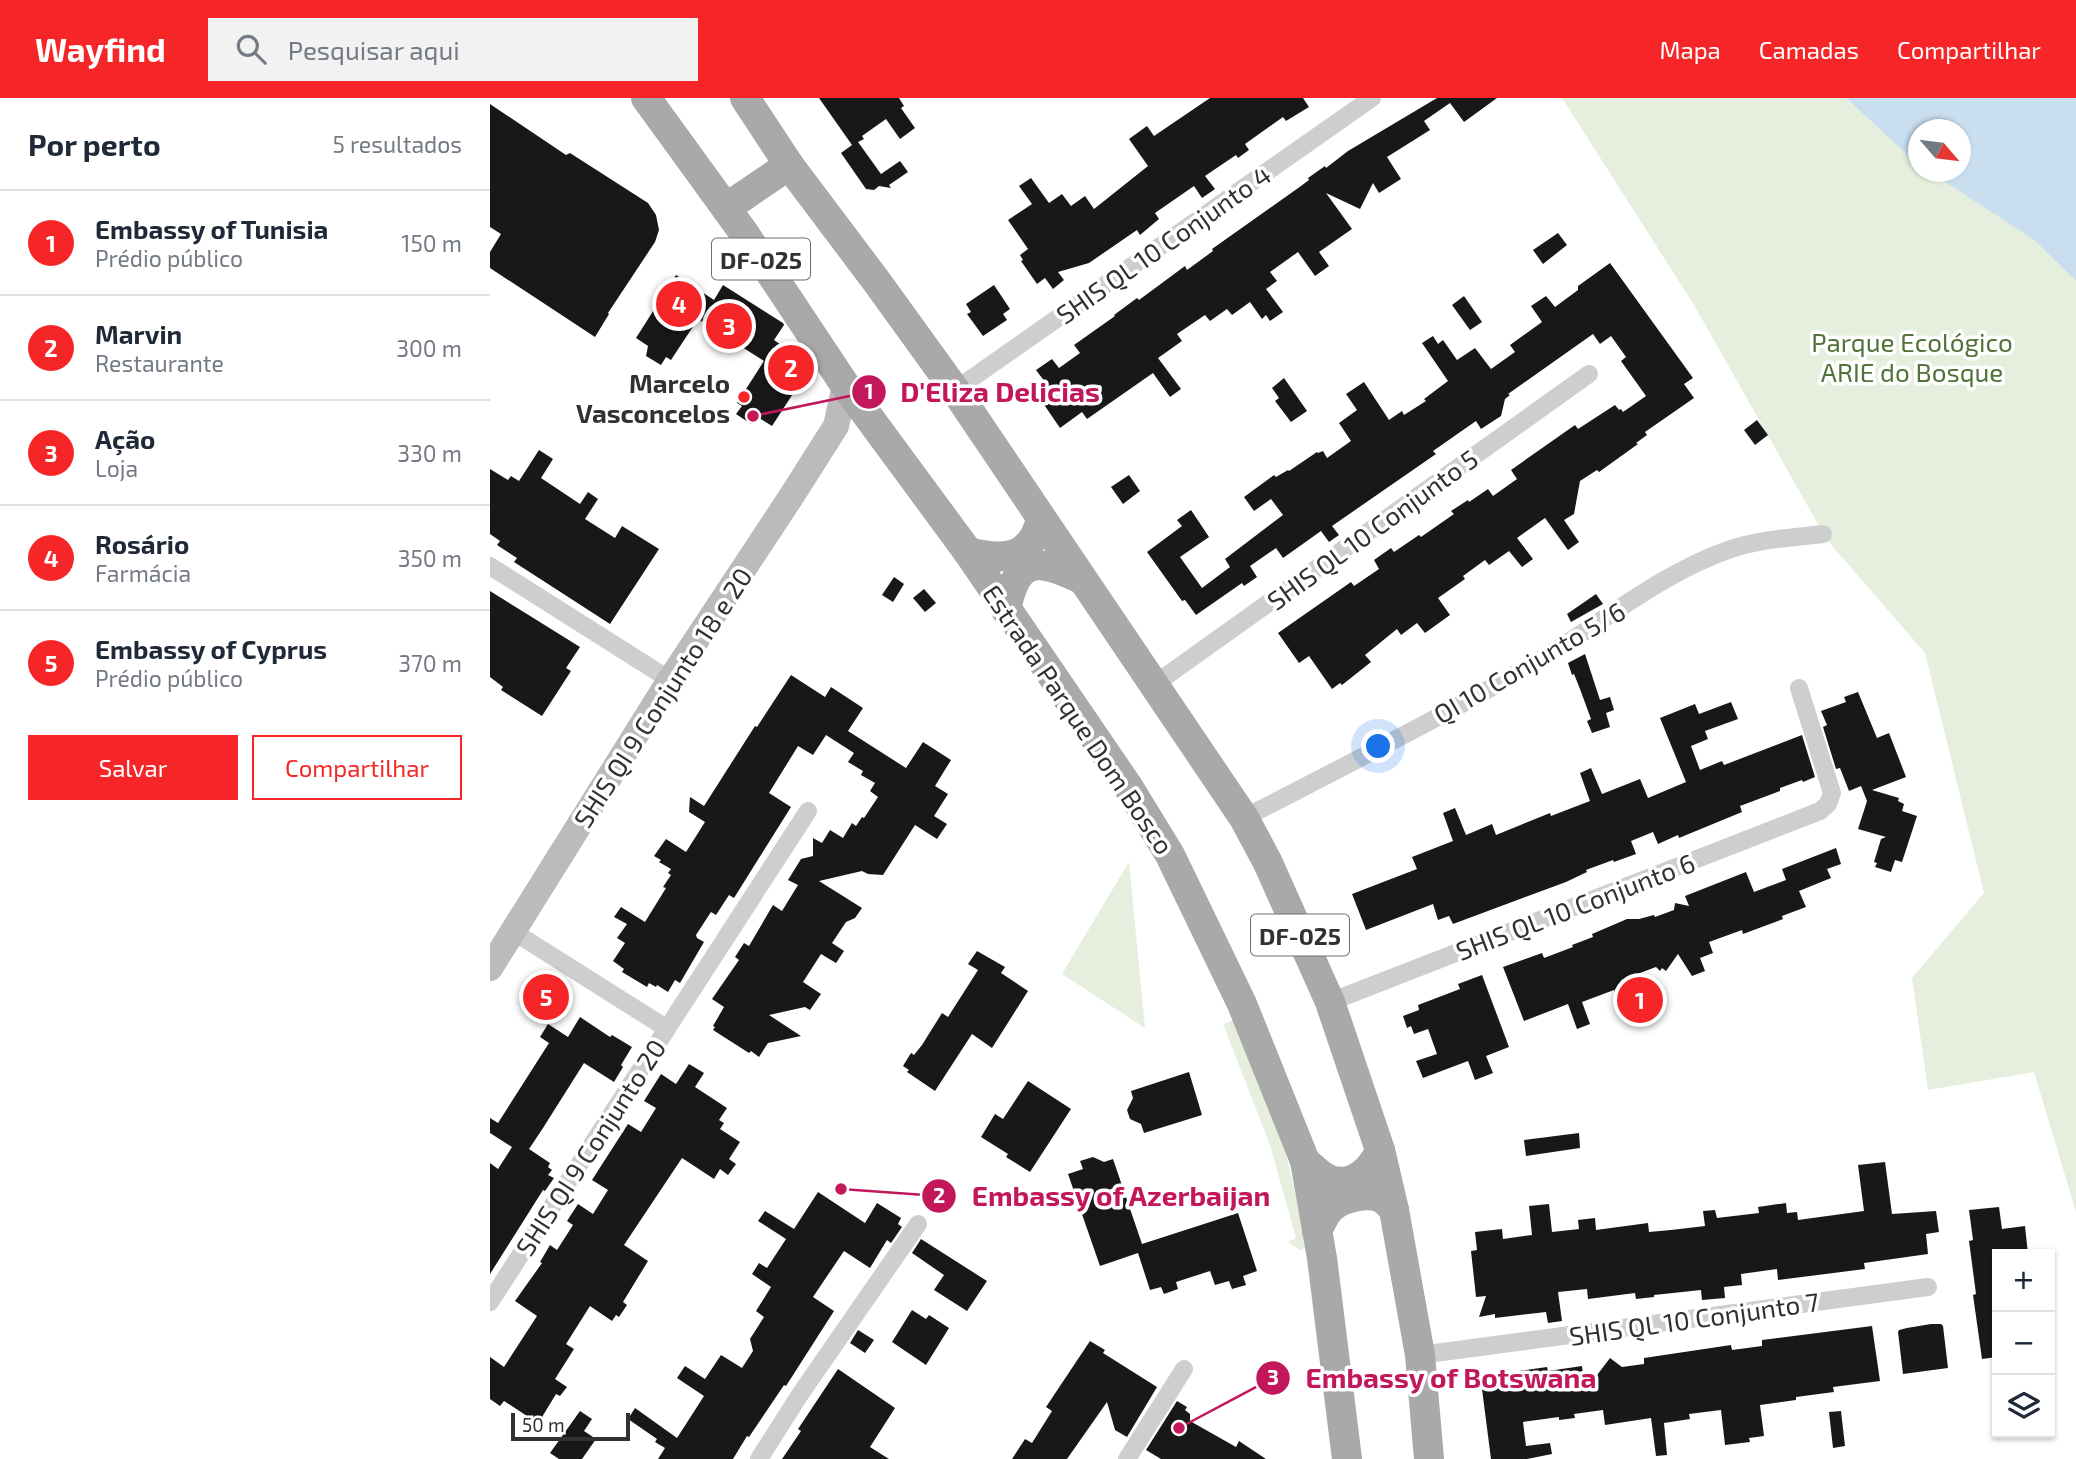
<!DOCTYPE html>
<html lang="pt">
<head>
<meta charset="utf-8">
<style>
  :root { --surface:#fff; --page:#f2f2f3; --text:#1f2937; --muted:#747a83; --line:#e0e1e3; --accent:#f62628 }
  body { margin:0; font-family:"Exo 2",sans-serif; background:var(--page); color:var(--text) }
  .controls { position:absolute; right:21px; bottom:21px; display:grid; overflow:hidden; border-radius:0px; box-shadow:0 2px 5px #0004 }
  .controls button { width:63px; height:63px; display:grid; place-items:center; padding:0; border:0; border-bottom:2px solid var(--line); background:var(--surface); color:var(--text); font:35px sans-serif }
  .compass { position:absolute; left:1418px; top:21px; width:63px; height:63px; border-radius:50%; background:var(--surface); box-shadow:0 2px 5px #0004; rotate:118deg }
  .scale { position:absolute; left:21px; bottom:18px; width:119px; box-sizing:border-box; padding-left:7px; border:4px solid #313131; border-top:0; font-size:19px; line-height:24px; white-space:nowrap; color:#313131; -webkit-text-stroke:5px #fff; paint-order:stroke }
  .you { position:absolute; left:889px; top:649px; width:24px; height:24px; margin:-18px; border:5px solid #fff; border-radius:50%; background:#1a73e8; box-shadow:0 0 0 10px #1a73e833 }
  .badge { display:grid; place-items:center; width:46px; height:46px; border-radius:50%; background:var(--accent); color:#fff; font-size:23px; font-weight:700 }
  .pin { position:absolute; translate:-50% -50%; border:4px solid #fff; box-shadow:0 2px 7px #0006 }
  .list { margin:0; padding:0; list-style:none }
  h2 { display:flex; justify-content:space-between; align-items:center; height:91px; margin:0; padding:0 28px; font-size:30px }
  h2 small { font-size:23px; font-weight:400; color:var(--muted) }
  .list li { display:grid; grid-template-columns:46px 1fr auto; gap:21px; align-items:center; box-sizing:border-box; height:105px; padding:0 28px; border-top:2px solid var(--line) }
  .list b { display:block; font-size:26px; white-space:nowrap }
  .list p { margin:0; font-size:23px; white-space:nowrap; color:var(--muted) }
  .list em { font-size:23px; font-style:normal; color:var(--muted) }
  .actions { display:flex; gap:14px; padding:21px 28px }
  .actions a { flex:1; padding:16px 0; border:2px solid var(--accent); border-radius:0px; text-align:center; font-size:24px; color:var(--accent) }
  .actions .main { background:var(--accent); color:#fff }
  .icon { flex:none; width:38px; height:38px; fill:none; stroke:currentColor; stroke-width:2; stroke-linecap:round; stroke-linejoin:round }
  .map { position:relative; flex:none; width:1586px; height:1361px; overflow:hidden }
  header { display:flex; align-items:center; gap:42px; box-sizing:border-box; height:98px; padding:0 35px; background:var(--accent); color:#fff }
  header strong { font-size:33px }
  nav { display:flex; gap:38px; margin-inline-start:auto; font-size:24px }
  .search { width:490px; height:63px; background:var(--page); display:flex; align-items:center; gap:18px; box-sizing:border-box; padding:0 24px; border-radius:0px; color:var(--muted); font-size:26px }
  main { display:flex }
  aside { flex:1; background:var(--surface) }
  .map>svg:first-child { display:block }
  .green { fill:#e6efde }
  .water { fill:#c9dff0 }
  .building { fill:#181818 }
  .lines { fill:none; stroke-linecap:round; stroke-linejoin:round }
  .street { stroke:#cecece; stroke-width:18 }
  .secondary { stroke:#bbb; stroke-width:26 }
  .primary { stroke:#a9a9a9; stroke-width:30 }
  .poi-dot { fill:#f62628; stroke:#fff; stroke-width:2.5 }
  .labels { text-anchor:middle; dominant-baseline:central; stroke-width:7; stroke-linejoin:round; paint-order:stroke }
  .shield { fill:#fff; stroke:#6f6f6f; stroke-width:2 }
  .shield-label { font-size:24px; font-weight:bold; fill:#313131 }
  .street-label { font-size:26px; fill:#313131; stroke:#fff }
  .park-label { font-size:26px; fill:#517239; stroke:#fff }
  .poi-label { font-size:26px; font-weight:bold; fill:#313131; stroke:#fff; text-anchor:end }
  .leader { fill:none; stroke:#c2185b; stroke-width:2.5 }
  .callout-dot { fill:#c2185b; stroke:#fff; stroke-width:2.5 }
  .mark-label { font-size:21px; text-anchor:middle; font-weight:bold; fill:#fff }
  .callout-label { font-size:28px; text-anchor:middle; font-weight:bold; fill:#c2185b; stroke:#fff; stroke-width:7; stroke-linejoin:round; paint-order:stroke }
</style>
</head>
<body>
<header>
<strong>Wayfind</strong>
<div class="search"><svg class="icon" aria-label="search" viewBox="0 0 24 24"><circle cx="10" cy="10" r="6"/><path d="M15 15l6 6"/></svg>Pesquisar aqui</div>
<nav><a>Mapa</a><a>Camadas</a><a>Compartilhar</a></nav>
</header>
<main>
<aside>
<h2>Por perto<small>5 resultados</small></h2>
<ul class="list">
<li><span class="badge">1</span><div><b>Embassy of Tunisia</b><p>Prédio público</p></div><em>150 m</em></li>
<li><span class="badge">2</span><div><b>Marvin</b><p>Restaurante</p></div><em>300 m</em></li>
<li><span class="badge">3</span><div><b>Ação</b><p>Loja</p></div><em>330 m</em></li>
<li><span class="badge">4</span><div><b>Rosário</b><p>Farmácia</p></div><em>350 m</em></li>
<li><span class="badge">5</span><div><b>Embassy of Cyprus</b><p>Prédio público</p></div><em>370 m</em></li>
</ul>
<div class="actions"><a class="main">Salvar</a><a>Compartilhar</a></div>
</aside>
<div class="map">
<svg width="1586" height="1361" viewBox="0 0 1586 1361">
  <rect width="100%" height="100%" fill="#fff"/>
  <g class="green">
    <polygon points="1072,0 1356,0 1428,67 1428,74 1440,74 1545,143 1586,183 1586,1114 1544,974 1438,992 1422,880 1494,795 1435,555 1337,442 1204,207"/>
    <polygon points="639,764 655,930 572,876"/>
    <polygon points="749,920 792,1039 818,1149 810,1152 798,1144 806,1140 780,1047 733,926"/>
  </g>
  <polygon class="water" points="1356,0 1586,0 1586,183 1545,143 1440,74 1470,74 1470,32 1428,32 1428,67"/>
  <g class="building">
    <polygon points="329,0 409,0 414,8 411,10 425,30 410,41 396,21 372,38 374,41 368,44 391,76 410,63 418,74 399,87 401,90 389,88 384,92 376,91 351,55 362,47"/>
    <polygon points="720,0 813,0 819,9 796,23 793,19 755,46 759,52 748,60 746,57 715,78 725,91 712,100 704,88 665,115 669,121 650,137 647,132 599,165 568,174 574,182 563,191 555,180 547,186 531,163 533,162 530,157 538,151 518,122 542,106 529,88 541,80 559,105 572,96 581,108 595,98 604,111 658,68 639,41 657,28 664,38"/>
    <polygon points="947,0 1007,0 974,24 960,5 934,23 940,32 897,59 911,81 889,95 883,85 870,111 836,95 862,131 829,154 839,168 825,178 808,154 780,174 787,183 776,191 793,214 780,223 776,217 772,221 760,204 742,217 737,211 720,223 715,217 687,236 692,243 668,260 691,291 680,299 663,275 597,321 592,314 570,330 544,292 555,284 546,272 562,261 569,270 590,255 584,247 625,218 624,217 647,200 649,202 695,168 697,172 723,153 722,151 811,88 819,82 818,80 835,68 836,70 858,53"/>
    <polygon points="0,6 76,57 80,55 158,105 166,117 169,132 165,144 118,215 119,216 105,239 0,170 0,154 11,136 0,129"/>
    <polygon points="1068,135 1077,147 1053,166 1043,152"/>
    <polygon points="1120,165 1203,280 1194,286 1204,300 1155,334 1157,337 1146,345 1148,346 1109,374 1107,372 1090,383 1084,416 1074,422 1089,444 1078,452 1055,420 1027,440 1043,461 1032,469 1019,453 999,467 995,462 973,478 975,481 948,500 960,517 935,535 927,525 911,537 907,531 875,557 881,564 852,587 850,585 842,591 819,558 809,565 788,535 861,484 864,488 889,471 884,462 901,450 904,454 929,437 931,439 964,416 961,413 978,402 979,404 998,391 1003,398 1027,381 1021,372 1085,327 1088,331 1125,307 1129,312 1131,311 1133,314 1156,298 1131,263 1136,259 1121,238 1110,246 1103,236 1018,296 1020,297 1015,301 1011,318 991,331 986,323 943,353 946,356 842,428 849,437 839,444 831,433 793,460 786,450 760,468 767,479 754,488 752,485 706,517 695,502 692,503 657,454 692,428 687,422 701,412 719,439 690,459 712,490 740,469 735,461 793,417 781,401 764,413 754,399 784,377 786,379 798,372 799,373 827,354 828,355 833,353 837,360 861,343 849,325 867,312 856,296 874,284 899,322 912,313 914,317 936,303 934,301 958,283 932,245 943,238 948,246 953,242 967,262 985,250 1001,271 1025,254 1020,247 1052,224 1041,208 1056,198 1065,209 1088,192 1088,188"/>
    <polygon points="186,177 224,202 233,187 293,225 294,227 284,242 321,268 282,328 269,320 261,326 246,316 252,308 247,305 274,263 208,221 181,262 176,259 171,267 156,258 158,248 146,240"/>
    <polygon points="504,187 520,211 513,216 517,222 493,238 477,216 481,214 476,206"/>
    <polygon points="974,198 992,224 980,232 962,207"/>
    <polygon points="794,280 817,313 801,324 785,303 789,300 782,290"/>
    <polygon points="1267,322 1278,337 1265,347 1254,332"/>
    <polygon points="49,352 63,361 51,380 90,406 98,394 108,401 95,421 125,440 132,428 169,451 120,526 24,464 27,460 7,447 10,443 0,436 0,371 18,382 21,378 29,383"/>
    <polygon points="639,377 650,393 633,406 621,389"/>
    <polygon points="404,479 414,486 403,504 392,497"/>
    <polygon points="434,491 446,505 435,514 423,500"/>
    <polygon points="0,493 90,549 76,570 81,573 52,618 11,592 13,589 0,579"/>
    <polygon points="1106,496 1113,506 1081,524 1077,516"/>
    <polygon points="1095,556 1110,602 1120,599 1124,612 1116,615 1120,629 1102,635 1097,623 1101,621 1090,591 1084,576 1082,577 1078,565"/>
    <polygon points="301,577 335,599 341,589 373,610 358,633 416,670 433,644 461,662 445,688 458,696 444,718 457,726 447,741 425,727 393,777 378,776 372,773 329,783 372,810 365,820 356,824 342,845 354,853 346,865 331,856 313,884 331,896 320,912 315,909 279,917 311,938 278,945 269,959 261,953 259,955 223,932 225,929 223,928 234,909 222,901 249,862 245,859 254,845 259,848 283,807 292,813 308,787 298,782 311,761 323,758 323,740 332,745 340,732 353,740 362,725 366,728 372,719 374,720 388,699 380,693 385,685 371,677 373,673 358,664 364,655 336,637 323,657 308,648 279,695 301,709 244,800 239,797 226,817 221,814 206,837 207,840 214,844 190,885 185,882 178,894 167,887 166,889 159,885 157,889 132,874 134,871 123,863 135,845 127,840 137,826 124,819 131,809 155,824 176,790 173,789 181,777 178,775 181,771 169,764 171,762 164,758 176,741 196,754 215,724 199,714 200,699 214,708 265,628 267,629"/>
    <polygon points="1368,594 1387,640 1399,635 1416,679 1382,692 1409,700 1408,703 1414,706 1412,713 1427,718 1412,764 1405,762 1401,774 1385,769 1387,765 1384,764 1391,741 1396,739 1368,731 1377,703 1371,688 1359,693 1350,670 1346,671 1333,629 1337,627 1331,613 1356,604 1354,599"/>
    <polygon points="1241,604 1248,621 1215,633 1218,641 1201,648 1210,672 1232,663 1234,667 1312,637 1325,679 1313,684 1312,682 1290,690 1290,693 1250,708 1252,714 1189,740 1188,737 1168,746 1163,734 1141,743 1146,756 1124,764 1123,762 1096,772 1097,774 1076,784 963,826 959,818 948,822 943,806 876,832 862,796 927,771 922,759 963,743 953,715 965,710 976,737 1002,726 1006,737 1060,715 1061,718 1100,703 1090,675 1101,670 1112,696 1150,681 1158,700 1196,684 1170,620 1205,606 1209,616"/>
    <polygon points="1346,750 1351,766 1337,771 1341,780 1309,793 1316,809 1292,818 1293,821 1253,836 1252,832 1219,844 1223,855 1210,860 1215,873 1202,878 1188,856 1176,873 1172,870 1170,873 1166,869 1131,882 1149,892 1143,906 1131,911 1124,892 1092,904 1100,926 1087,931 1078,906 1034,923 1013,869 1052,855 1054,860 1083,849 1082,847 1103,839 1102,836 1137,821 1149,821 1164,817 1165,819 1184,812 1185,805 1199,808 1195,798 1256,774 1264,794 1296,782 1292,771"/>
    <polygon points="487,853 515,869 511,875 538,893 502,950 482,936 445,993 417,974 419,972 413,968 421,955 424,957 432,947 452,915 458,919 488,872 478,866"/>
    <polygon points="992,877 1019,949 996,958 1003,975 985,982 978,963 933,980 926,963 947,956 938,931 924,936 921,928 917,930 913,918 929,912 928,907 970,891 968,886"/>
    <polygon points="90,919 120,939 122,937 142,949 131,967 133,969 124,984 94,965 53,1030 39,1051 60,1065 58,1069 62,1072 58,1077 64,1080 55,1093 53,1092 0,1176 0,1065 8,1071 22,1049 0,1035 0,1020 8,1025 59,945 50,939 58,926 78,939"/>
    <polygon points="199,966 214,975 205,989 237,1010 229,1022 234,1025 230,1031 250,1044 239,1061 246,1066 238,1077 230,1071 224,1081 192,1060 134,1147 158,1163 133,1204 137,1207 129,1219 126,1217 122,1223 100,1208 76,1246 84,1251 65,1281 77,1289 70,1298 66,1296 49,1324 43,1322 14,1303 10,1308 0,1301 0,1259 14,1269 47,1218 25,1203 52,1165 50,1164 60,1147 67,1152 83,1127 77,1123 88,1106 103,1116 118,1092 102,1082 138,1026 151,1034 166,1010 154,1003 171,976 186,986"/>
    <polygon points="699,974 712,1017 654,1035 651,1026 640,1021 637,1012 643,1000 641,993"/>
    <polygon points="538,983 581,1011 540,1074 516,1059 518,1056 491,1039 505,1016 513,1021"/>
    <polygon points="1089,1035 1090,1050 1036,1058 1034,1042"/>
    <polygon points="603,1059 614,1064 623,1061 652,1146 748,1115 767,1173 753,1178 756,1187 742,1191 739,1183 725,1187 720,1173 686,1184 688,1191 674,1196 671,1189 660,1192 648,1155 610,1168 578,1076 593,1071 590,1063"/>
    <polygon points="1395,1064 1402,1116 1446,1113 1449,1134 1436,1136 1438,1156 1374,1165 1375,1171 1288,1182 1287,1171 1251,1176 1252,1187 1234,1189 1235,1200 1212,1202 1211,1192 1164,1197 1164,1199 1146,1201 1145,1195 1098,1201 1097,1191 1068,1194 1072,1223 1058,1225 1056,1214 1005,1220 1005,1216 989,1219 996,1198 986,1199 981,1153 987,1152 985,1134 1012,1131 1013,1141 1042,1137 1039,1108 1059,1106 1062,1134 1089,1131 1088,1122 1105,1120 1106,1132 1158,1125 1159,1134 1181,1132 1215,1128 1213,1113 1225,1112 1227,1120 1269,1115 1268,1109 1296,1105 1297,1115 1307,1114 1308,1122 1374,1113 1368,1067"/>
    <polygon points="328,1094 375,1125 387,1105 411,1120 408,1126 412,1129 401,1145 397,1142 380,1170 354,1153 323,1199 344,1213 296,1288 294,1287 259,1339 257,1338 243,1361 168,1361 175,1350 165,1344 167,1341 138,1321 145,1310 187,1340 214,1298 187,1280 195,1268 215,1281 231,1257 252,1270 263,1253 260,1241 274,1219 266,1213 281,1189 262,1176 269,1165 277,1170 296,1141 268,1123 275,1113 304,1131"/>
    <polygon points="1509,1109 1512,1131 1535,1128 1538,1156 1507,1156 1507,1169 1504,1170 1507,1199 1507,1259 1492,1261 1483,1197 1486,1196 1479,1143 1483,1142 1479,1112"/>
    <polygon points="431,1141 497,1183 477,1213 444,1192 454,1177 422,1155"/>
    <polygon points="422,1212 436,1221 439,1217 459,1230 436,1267 402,1244"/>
    <polygon points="1441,1226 1451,1226 1453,1228 1458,1270 1413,1276 1408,1234 1409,1232 1417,1230"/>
    <polygon points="1382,1228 1390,1283 1343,1289 1344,1294 1306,1299 1306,1302 1270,1307 1274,1338 1259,1340 1260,1344 1235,1347 1231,1312 1199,1316 1200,1321 1174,1325 1177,1357 1166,1358 1161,1320 1115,1327 1113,1312 1084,1316 1085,1320 1069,1322 1069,1319 1033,1324 1036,1348 1060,1345 1062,1356 1037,1361 1001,1361 992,1291 1031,1286 1029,1273 1057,1269 1058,1273 1092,1268 1095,1293 1120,1260 1132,1269 1154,1266 1154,1260 1241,1247 1242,1252 1272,1248 1272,1242"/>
    <polygon points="368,1232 384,1242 375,1255 360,1245"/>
    <polygon points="600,1243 615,1252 613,1255 667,1289 637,1339 625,1332 617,1304 577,1361 522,1361 535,1341 542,1345 562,1313 556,1309"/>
    <polygon points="348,1271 405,1310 380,1349 399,1361 292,1361 311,1333 308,1331"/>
    <polygon points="687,1303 697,1309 695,1312 700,1316 700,1323 746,1349 749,1343 776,1361 671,1361 656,1352"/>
    <polygon points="90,1313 102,1321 94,1333 106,1341 92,1361 69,1361 60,1355"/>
    <polygon points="1351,1313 1355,1348 1343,1350 1339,1314"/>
  </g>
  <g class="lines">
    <g class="street">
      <polyline points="465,292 882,0"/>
      <polyline points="0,468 180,582"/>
      <polyline points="665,586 1099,276"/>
      <path d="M754,720C853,669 953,618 1050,562C1112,525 1170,476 1238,452C1268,441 1301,440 1333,436"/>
      <polyline points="24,834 176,930"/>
      <polyline points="840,904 1330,713 1338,706 1342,695 1309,590"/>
      <polyline points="0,1204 318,713"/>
      <polyline points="930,1257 1438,1189"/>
      <polyline points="269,1361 309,1298 428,1126"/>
      <polyline points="637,1361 694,1271"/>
    </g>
    <polyline class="secondary" points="0,870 180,582 299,402 346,328 355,287"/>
    <g class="primary">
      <polyline points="156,0 254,135 355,287 478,454 639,690 680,757 752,906 815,1063 832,1160 857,1361"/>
      <polyline points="255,0 299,67 387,184 465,292 754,720 778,765 840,904 890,1052 904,1112 930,1257 939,1361"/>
      <polyline points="236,110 299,67"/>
      <path d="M478,454C514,463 541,462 551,421"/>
      <path d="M516,512C527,458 547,460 591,481"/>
      <path d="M815,1063C823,1070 832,1080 843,1083C865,1088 883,1070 890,1052"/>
      <path d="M827,1133C831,1125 835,1115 842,1109C854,1099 878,1094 891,1100C897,1103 900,1107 904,1112"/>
    </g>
  </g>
  <circle class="poi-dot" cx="254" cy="299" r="7"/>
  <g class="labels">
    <g class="shield">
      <rect x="222" y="140.5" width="98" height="41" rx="5"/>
      <rect x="761" y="816.5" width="98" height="41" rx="5"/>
    </g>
    <g class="shield-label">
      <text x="271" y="161">DF-025</text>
      <text x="810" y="837">DF-025</text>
    </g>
    <g class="street-label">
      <text transform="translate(673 146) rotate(-35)">SHIS QL 10 Conjunto 4</text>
      <text transform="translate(882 431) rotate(-36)">SHIS QL 10 Conjunto 5</text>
      <text transform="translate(1039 564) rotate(-30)">QI 10 Conjunto 5/6</text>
      <text transform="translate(172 599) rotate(-57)">SHIS QI 9 Conjunto 18 e 20</text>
      <text transform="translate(589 621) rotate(56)">Estrada Parque Dom Bosco</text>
      <text transform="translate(1085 808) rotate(-21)">SHIS QL 10 Conjunto 6</text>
      <text transform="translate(100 1049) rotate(-57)">SHIS QI 9 Conjunto 20</text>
      <text transform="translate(1204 1220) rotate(-8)">SHIS QL 10 Conjunto 7</text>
    </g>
    <g class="park-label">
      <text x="1422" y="243">Parque Ecológico<tspan x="1422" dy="30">ARIE do Bosque</tspan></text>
    </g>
    <g class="poi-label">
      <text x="240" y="284">Marcelo<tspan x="240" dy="30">Vasconcelos</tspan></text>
    </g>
  </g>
  <path class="leader" d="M263 318L379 294M351 1091L449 1098M689 1330L783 1280"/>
  <g class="callout-dot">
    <circle cx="263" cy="318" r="7"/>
    <circle cx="351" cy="1091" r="7"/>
    <circle cx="689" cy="1330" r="7"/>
    <circle cx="379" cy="294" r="18"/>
    <circle cx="449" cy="1098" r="18"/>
    <circle cx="783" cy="1280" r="18"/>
  </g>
  <g class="mark-label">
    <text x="379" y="301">1</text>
    <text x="449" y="1105">2</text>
    <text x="783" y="1287">3</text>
  </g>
  <g class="callout-label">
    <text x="510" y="304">D'Eliza Delicias</text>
    <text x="631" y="1108">Embassy of Azerbaijan</text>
    <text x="961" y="1290">Embassy of Botswana</text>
  </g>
</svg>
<div class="controls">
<button>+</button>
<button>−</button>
<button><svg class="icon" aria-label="layers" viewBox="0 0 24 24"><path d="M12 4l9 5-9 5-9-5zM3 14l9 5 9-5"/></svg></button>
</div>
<svg class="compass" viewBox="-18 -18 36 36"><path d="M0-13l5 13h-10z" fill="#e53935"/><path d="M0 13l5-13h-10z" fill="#747a83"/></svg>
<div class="scale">50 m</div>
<div class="you"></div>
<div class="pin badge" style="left:1150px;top:902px">1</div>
<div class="pin badge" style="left:301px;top:270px">2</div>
<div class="pin badge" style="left:239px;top:228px">3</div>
<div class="pin badge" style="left:189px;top:206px">4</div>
<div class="pin badge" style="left:56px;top:899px">5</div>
</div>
</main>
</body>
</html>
